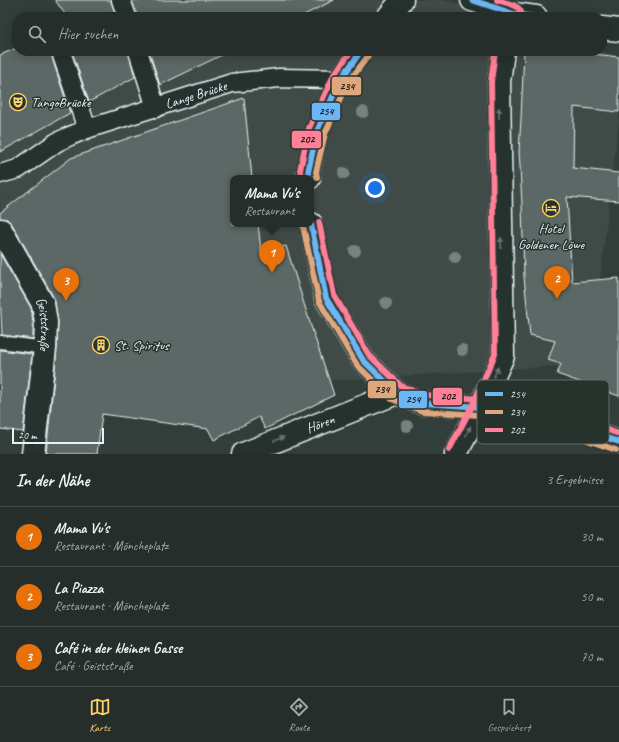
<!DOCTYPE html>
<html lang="de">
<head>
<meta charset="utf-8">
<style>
  :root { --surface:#262e2b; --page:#323a37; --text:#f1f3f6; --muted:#a4a8a9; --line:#424a47; --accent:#ffd166 }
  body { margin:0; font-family:Caveat,sans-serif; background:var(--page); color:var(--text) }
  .scale { position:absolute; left:12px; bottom:10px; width:92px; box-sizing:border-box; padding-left:4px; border:2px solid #e8f1f8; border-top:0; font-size:11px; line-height:14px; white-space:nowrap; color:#e8f1f8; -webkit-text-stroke:3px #26332d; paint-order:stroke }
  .you { position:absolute; left:375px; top:188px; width:14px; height:14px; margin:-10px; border:3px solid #fff; border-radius:50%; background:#1a73e8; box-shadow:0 0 0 6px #1a73e833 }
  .badge { display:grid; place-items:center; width:26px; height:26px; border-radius:50%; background:var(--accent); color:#fff; font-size:13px; font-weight:700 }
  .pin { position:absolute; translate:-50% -33px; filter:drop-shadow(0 1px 2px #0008) }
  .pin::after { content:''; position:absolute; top:21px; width:14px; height:12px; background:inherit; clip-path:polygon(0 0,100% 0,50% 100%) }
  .popup { position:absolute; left:230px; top:175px; width:84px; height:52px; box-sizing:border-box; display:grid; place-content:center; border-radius:8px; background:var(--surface); filter:drop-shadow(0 1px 3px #0005); font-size:13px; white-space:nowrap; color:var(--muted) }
  .popup b { font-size:15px; color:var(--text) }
  .popup::after { content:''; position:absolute; left:50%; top:100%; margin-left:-8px; border:8px solid transparent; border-top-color:var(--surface) }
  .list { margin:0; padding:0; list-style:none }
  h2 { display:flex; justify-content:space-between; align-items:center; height:52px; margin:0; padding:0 16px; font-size:17px }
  h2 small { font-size:13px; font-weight:400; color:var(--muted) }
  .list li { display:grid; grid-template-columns:26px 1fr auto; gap:12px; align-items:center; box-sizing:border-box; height:60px; padding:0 16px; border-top:1px solid var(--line) }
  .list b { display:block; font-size:15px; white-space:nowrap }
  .list p { margin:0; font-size:13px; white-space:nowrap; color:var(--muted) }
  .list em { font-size:13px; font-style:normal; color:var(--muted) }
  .icon { flex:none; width:22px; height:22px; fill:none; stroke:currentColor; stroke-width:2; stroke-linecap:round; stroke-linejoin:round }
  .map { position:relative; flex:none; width:619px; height:454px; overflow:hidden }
  .search { position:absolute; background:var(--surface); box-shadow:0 2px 10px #0003; left:12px; right:12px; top:12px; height:44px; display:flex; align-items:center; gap:10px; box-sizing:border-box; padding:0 14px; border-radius:16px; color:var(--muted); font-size:15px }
  .sheet { height:232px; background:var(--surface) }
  nav { display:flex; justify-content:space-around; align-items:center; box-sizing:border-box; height:56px; border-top:1px solid var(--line); background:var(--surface); font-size:11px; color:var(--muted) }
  nav a { display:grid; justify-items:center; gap:2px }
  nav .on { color:var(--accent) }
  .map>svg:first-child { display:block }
  .built { fill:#3f4b46 }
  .building { fill:#5c6865; stroke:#e8f1f8 }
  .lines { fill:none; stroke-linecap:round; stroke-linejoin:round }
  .service-casing { stroke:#e8f1f8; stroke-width:15 }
  .pedestrian-casing { stroke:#e8f1f8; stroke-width:21 }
  .minor-casing { stroke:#e8f1f8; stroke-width:25 }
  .service { stroke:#26332d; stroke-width:12 }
  .pedestrian { stroke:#26332d; stroke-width:18 }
  .minor { stroke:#26332d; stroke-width:22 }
  .bus-1-casing { stroke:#26332d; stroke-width:9 }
  .bus-2-casing { stroke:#26332d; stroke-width:9 }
  .bus-3-casing { stroke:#26332d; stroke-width:9 }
  .bus-1 { stroke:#6db6f5; stroke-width:6 }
  .bus-2 { stroke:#dfa77e; stroke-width:6 }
  .bus-3 { stroke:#ff8098; stroke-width:6 }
  .tree { fill:#778382 }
  .oneway { fill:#6a7674 }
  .labels { text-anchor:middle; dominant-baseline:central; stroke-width:3; stroke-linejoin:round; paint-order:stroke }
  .street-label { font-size:14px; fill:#e8f1f8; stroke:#26332d }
  .poi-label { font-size:14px; fill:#e8f1f8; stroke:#26332d; text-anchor:start }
  .key { fill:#26332d; stroke:#606c6a; stroke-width:1 }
  .key-label { font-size:11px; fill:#e8f1f8 }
  .line-badge { stroke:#26332d; stroke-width:1.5 }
  .pale-badge-label { font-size:11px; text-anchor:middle; font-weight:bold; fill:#111 }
</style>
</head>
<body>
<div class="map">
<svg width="619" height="454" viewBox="0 0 619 454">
  <rect width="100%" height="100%" fill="#323e39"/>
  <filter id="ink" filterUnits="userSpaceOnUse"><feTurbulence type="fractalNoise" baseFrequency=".025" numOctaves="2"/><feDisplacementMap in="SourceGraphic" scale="8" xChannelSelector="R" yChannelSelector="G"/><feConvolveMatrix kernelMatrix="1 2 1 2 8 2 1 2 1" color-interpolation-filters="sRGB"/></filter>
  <g filter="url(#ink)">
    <g class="built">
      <polygon points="182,0 446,0 498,17 156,17"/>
      <polygon points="104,51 601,51 619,57 619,120 590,364 306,382 244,224 311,224 311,178 233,178 211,141 0,267 0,106 20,106"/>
    </g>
    <g class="building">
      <polygon points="55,0 111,0 116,17 67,17"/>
      <polygon points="132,0 334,0 300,17 137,17"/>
      <polygon points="17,48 17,51 53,51 52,53 52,58 70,113 0,152 0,55"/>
      <polygon points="72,51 128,51 135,77 89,102"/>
      <polygon points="149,51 230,51 160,85"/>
      <polygon points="524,51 569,51 619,57 619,112 574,107 573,168 619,173 619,201 567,197 572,282 619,278 619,396 557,374 561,364 548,360 555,341 530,335 524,277 522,205 520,166 519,152 521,118"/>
      <polygon points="244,98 252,178 233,178 233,224 258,224 261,250 286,246 311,326 334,395 265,429 259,417 214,440 208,429 102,414 97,454 46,454 57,349 58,322 55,302 54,298 12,224 7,219 0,218 0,213 71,158"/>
      <polygon points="0,254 31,308 33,323 33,339 2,335 0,292"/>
      <polygon points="0,350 32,354 23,432 0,429"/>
    </g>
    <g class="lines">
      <g class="service-casing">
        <polyline id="service" points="0,342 45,348"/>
      </g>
      <g class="pedestrian-casing">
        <g id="pedestrian">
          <polyline points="121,0 127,17"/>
          <polyline points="138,51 156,108"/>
          <polyline points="62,55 87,129"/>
          <path id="s1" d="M0,174L18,169L57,142L70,136L87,129L232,83L279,78L341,79"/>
        </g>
      </g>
      <g class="minor-casing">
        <g id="minor">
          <polyline points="472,0 514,14 536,17"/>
          <polyline points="388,17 402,0"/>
          <polyline points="602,28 619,30"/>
          <polyline points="309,178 308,172 317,131 341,79 361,51"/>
          <polyline points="311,224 326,298 363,360 397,393 423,403 480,407 538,414 619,442"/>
          <path id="s2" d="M1,230L43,304L46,322L45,348L33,454"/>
          <path id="s3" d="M243,454L397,393"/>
          <polyline points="456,454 480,407 503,356 499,82 503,51"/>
        </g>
      </g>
      <use href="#service" class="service"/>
      <use href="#pedestrian" class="pedestrian"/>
      <use href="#minor" class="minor"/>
      <g class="bus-1-casing">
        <g id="bus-1">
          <polyline points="472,0 514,14 536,17"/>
          <polyline points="309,178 308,172 317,131 341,79 361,51"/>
          <polyline points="311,224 326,298 363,360 397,393 423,403 480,407 538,414 619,442"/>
        </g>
      </g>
      <g class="bus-2-casing">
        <g id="bus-2">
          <polyline points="317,177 316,172 325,134 348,83 368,56"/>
          <polyline points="303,226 319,301 357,365 392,399 422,411 479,415 536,422 616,450"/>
        </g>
      </g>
      <g class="bus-3-casing">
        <g id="bus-3">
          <path d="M497,0C506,3 524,5 521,17"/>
          <polyline points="301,178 300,170 309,128 334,75 351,51"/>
          <polyline points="319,222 334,295 369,355 401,386 425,395 481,399 540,406 619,434"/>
          <polyline points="449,450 473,404 495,354 491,82 495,51"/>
        </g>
      </g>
      <use href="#bus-1" class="bus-1"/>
      <use href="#bus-2" class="bus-2"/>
      <use href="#bus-3" class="bus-3"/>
    </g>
    <g class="tree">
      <circle cx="363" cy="112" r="6"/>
      <circle cx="344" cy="173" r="6"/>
      <circle cx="355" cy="251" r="6"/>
      <circle cx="455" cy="257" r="6"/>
      <circle cx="386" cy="303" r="6"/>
      <circle cx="462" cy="350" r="6"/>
      <circle cx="407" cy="426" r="6"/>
    </g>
    <defs><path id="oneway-solid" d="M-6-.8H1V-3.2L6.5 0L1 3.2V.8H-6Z"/></defs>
    <g class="oneway">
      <use href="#oneway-solid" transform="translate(499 113) rotate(-91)"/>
      <use href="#oneway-solid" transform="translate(501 243) rotate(-91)"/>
      <use href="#oneway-solid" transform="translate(496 372) rotate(-66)"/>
      <use href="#oneway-solid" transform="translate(468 431) rotate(-63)"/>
      <use href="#oneway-solid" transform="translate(279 439) rotate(-22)"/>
    </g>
  </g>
  <defs>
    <g id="theatre-ring" transform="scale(0.9)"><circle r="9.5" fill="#26332d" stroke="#ffd166" stroke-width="1.5"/><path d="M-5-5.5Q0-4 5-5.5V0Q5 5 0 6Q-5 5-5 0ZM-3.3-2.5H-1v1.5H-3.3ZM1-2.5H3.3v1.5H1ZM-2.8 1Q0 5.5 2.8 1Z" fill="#ffd166"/></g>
    <g id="hotel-ring" transform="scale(0.9)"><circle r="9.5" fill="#26332d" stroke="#ffd166" stroke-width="1.5"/><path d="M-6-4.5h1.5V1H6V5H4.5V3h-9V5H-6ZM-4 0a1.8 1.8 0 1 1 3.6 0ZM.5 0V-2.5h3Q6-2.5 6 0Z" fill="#ffd166"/></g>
    <g id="building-ring" transform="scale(0.9)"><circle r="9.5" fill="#26332d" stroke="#ffd166" stroke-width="1.5"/><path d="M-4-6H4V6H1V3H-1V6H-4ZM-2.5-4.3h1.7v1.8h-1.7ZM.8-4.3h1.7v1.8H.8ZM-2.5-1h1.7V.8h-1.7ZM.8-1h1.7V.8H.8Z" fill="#ffd166"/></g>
  </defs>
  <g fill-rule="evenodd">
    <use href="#theatre-ring" x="18" y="102"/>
    <use href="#hotel-ring" x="551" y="208"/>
    <use href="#building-ring" x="101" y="345"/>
  </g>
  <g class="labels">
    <g class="street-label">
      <text stroke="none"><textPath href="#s1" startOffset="213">Lange Brücke</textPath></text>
      <text stroke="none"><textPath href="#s2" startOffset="105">Geiststraße</textPath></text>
      <text stroke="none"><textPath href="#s3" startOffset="83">Hören</textPath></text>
    </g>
    <g class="poi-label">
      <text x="31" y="102">TangoBrücke</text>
      <text x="551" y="228" text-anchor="middle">Hotel<tspan x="551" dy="16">Goldener Löwe</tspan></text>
      <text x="114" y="345">St. Spiritus</text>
    </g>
  </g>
  <rect x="477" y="380" width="132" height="64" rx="6" class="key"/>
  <rect x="485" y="392" width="18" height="4" fill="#6db6f5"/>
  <rect x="485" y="410" width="18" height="4" fill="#dfa77e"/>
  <rect x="485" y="428" width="18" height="4" fill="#ff8098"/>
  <g class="key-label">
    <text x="510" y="398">254</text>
    <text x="510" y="416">234</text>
    <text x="510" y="434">202</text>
  </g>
  <g class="line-badge">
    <rect x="331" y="76" width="31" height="20" rx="4" fill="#dfa77e"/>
    <rect x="311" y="102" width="30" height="19" rx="4" fill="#6db6f5"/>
    <rect x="291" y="130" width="31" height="19" rx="4" fill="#ff8098"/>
    <rect x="367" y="380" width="30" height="19" rx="4" fill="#dfa77e"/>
    <rect x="432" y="387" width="31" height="19" rx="4" fill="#ff8098"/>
    <rect x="398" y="390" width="30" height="19" rx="4" fill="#6db6f5"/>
  </g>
  <g class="pale-badge-label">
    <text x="347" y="90">234</text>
    <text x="326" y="115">254</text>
    <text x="307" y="143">202</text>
    <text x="382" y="393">234</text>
    <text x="448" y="400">202</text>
    <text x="413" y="403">254</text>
  </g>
</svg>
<div class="scale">20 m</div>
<div class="you"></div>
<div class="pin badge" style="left:272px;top:273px;background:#e8710a">1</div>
<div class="popup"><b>Mama Vu's</b>Restaurant</div>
<div class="pin badge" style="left:557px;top:299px;background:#e8710a">2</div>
<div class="pin badge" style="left:66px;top:301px;background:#e8710a">3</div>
<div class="search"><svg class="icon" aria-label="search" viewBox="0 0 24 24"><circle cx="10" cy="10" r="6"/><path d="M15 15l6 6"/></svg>Hier suchen</div>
</div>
<section class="sheet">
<h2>In der Nähe<small>3 Ergebnisse</small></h2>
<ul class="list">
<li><span class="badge" style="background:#e8710a">1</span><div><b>Mama Vu's</b><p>Restaurant · Möncheplatz</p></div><em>30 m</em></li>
<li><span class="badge" style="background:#e8710a">2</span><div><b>La Piazza</b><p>Restaurant · Möncheplatz</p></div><em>50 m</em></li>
<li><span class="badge" style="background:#e8710a">3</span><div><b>Café in der kleinen Gasse</b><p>Café · Geiststraße</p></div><em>70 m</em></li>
</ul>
</section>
<nav>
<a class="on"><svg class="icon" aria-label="map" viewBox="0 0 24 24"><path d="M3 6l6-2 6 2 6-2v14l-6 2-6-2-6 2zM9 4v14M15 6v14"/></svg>Karte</a>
<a><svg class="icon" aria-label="directions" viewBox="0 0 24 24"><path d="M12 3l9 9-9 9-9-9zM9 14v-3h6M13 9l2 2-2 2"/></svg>Route</a>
<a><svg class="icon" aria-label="saved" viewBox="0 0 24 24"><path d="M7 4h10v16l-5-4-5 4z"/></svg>Gespeichert</a>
</nav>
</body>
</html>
